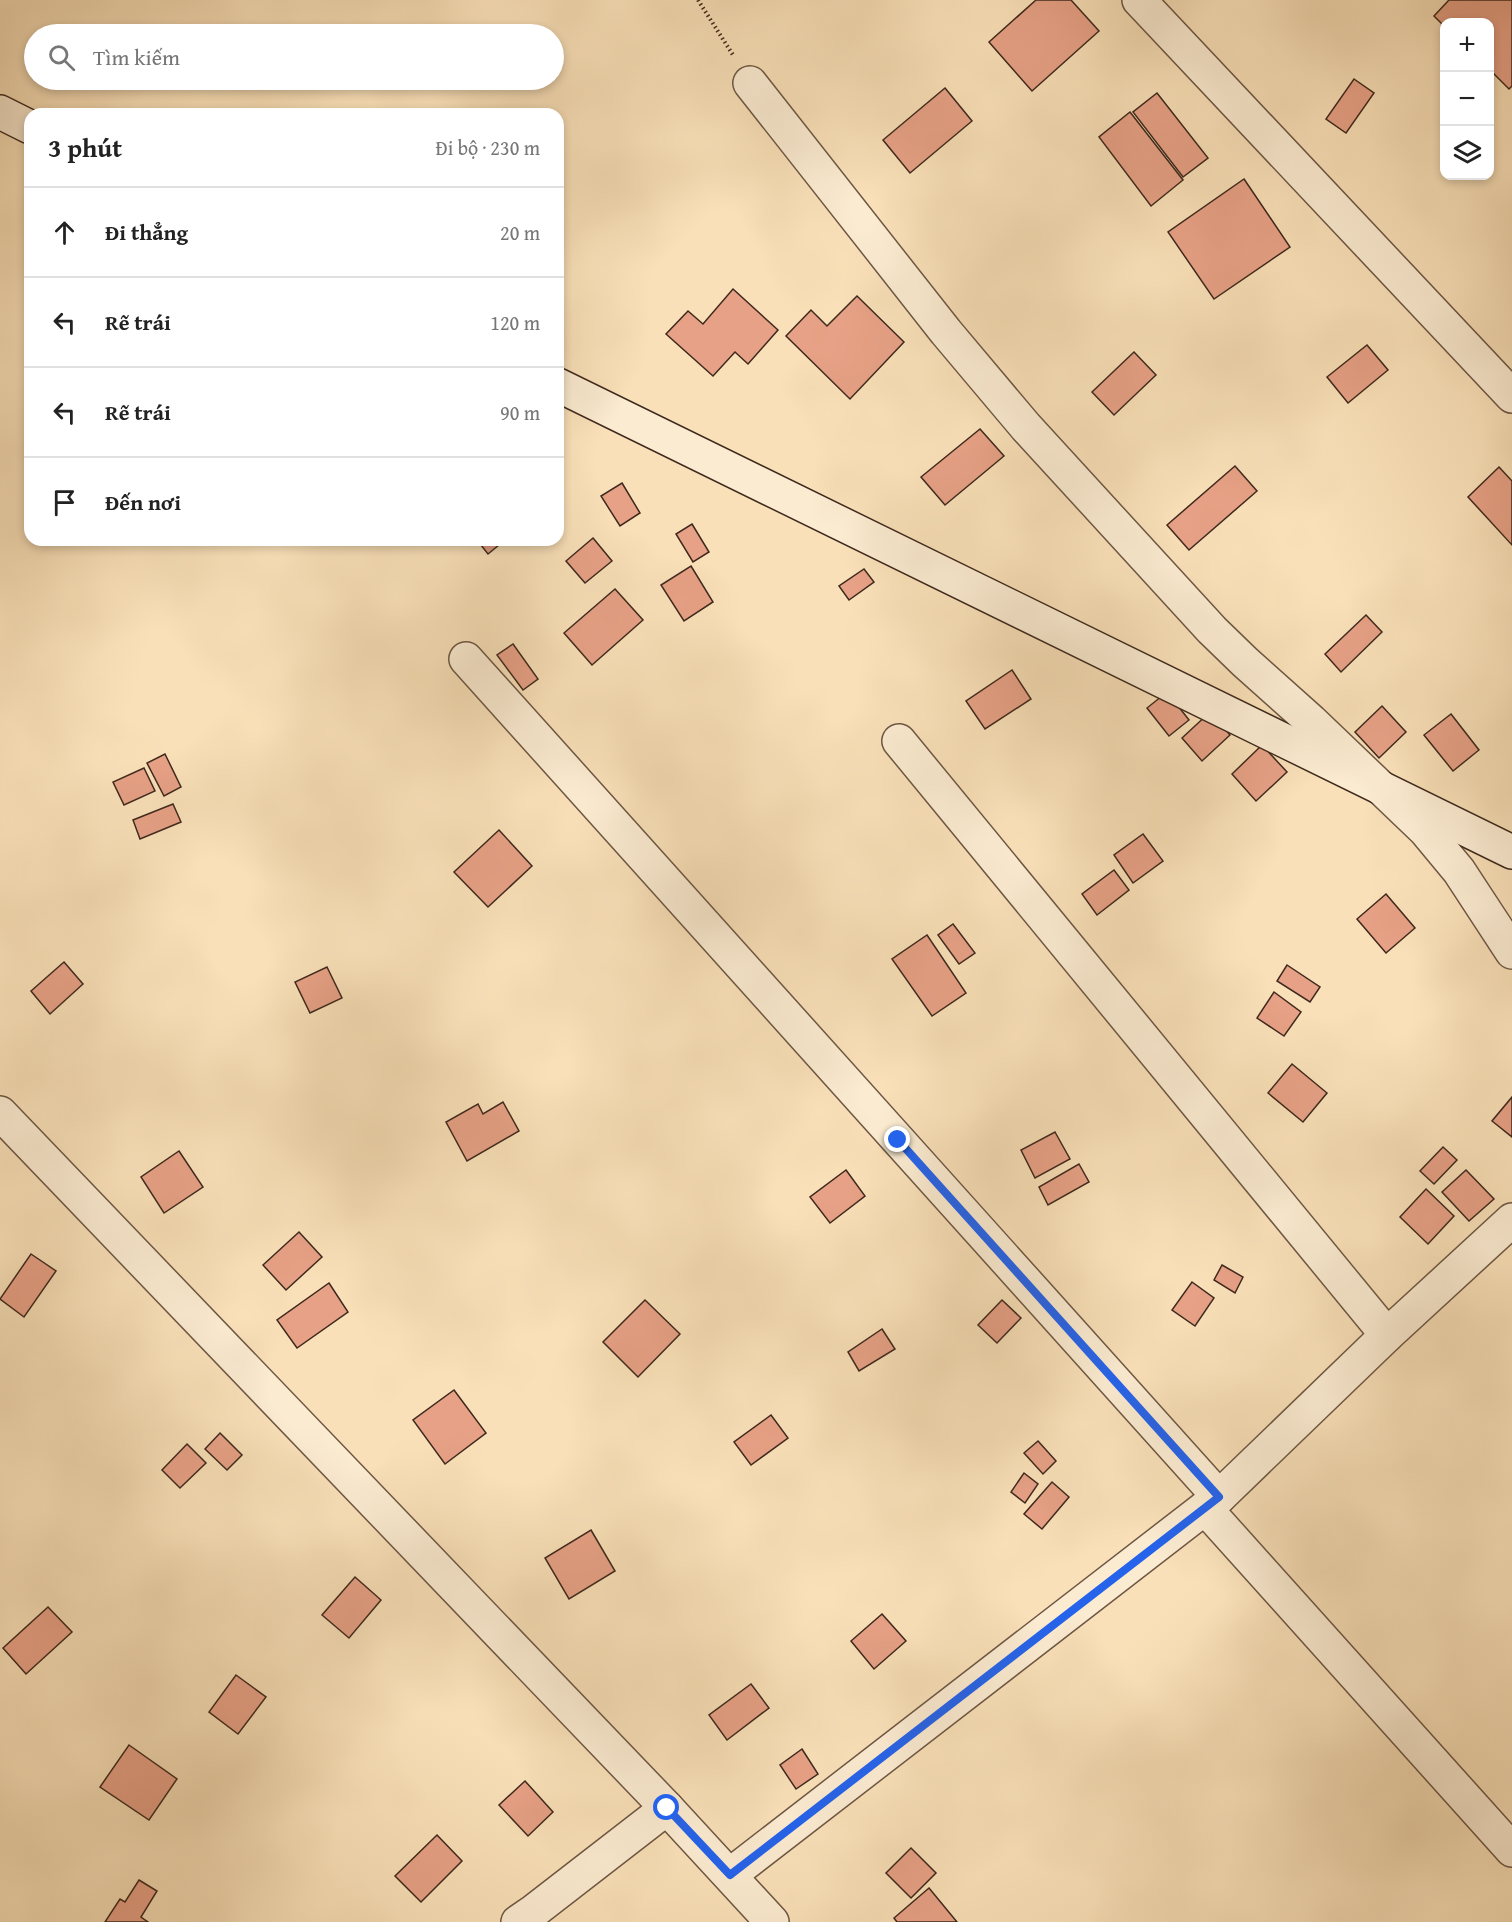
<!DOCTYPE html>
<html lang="vi">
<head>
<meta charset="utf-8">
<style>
  :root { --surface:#fff; --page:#f2f2f2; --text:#222; --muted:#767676; --line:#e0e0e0 }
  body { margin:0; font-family:"Gentium Book Plus",serif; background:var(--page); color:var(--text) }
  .controls { position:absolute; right:18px; top:18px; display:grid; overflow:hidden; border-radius:12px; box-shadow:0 3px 9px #0003 }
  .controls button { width:54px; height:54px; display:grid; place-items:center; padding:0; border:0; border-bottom:2px solid var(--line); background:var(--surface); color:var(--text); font:30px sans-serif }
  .stop { position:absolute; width:18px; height:18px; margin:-14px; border:4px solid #2563eb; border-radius:50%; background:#fff }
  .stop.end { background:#2563eb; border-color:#fff; box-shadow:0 2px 6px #0008 }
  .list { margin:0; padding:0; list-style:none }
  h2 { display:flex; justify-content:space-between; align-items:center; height:78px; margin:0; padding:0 24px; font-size:26px }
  h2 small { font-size:20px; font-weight:400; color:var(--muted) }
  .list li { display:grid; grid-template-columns:39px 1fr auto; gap:18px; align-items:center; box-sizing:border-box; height:90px; padding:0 24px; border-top:2px solid var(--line) }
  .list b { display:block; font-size:22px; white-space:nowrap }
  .list em { font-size:20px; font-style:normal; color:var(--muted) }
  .icon { flex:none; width:33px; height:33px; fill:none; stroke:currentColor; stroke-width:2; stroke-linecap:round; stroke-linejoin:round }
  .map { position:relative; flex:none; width:1512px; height:1922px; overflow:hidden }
  .search { position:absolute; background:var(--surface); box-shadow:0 3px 9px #0003; left:24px; top:24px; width:540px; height:66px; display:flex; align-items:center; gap:15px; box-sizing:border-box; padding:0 21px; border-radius:33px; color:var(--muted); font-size:22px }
  .panel { position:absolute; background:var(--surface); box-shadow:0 3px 9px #0003; left:24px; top:108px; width:540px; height:438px; border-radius:18px }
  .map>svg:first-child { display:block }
  .building { fill:#e7a186; stroke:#3e291d; stroke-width:1.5 }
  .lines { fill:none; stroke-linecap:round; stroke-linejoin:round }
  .minor-casing { stroke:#6d5744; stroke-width:36 }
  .secondary-casing { stroke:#3e291d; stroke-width:36 }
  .path { stroke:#3e291d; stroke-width:4; stroke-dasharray:1.5 3; stroke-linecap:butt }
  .minor { stroke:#fbebd1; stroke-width:33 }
  .secondary { stroke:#fbebd1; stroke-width:33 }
  .route { stroke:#2563eb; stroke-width:8 }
</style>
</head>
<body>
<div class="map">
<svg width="1512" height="1922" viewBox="0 0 1512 1922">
  <rect width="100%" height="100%" fill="#f9e0b8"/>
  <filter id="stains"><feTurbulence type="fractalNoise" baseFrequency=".00333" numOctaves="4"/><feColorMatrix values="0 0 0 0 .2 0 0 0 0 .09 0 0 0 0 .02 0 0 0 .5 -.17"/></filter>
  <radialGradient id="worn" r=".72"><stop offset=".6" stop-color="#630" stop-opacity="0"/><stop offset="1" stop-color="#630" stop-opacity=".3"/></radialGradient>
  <g class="building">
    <polygon points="1036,0 1071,0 1099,31 1032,91 989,42"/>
    <polygon points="1449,0 1512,0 1512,86 1509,89 1490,70 1490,22 1444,22 1444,26 1434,16"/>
    <polygon points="1354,79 1374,93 1346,133 1326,119"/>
    <polygon points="945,88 972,121 910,173 883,140"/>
    <polygon points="1157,93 1208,158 1183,177 1133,112"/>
    <polygon points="1130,112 1183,180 1151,206 1099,137"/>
    <polygon points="1244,179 1290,247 1214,299 1168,232"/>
    <polygon points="733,289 778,330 748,364 735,352 713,376 666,334 688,311 703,324"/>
    <polygon points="857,296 904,342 850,399 786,336 811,310 827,326"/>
    <polygon points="1367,345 1388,370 1348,403 1327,377"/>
    <polygon points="1134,352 1156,375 1114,415 1092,392"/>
    <polygon points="980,429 1004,456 945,505 921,477"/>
    <polygon points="1235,466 1257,491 1189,550 1167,525"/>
    <polygon points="1499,467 1512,481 1512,545 1468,497"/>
    <polygon points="622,483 640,513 620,526 601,496"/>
    <polygon points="692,524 709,552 693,562 676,534"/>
    <polygon points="593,538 612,561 585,583 566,561"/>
    <polygon points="477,540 505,540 488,554"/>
    <polygon points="691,566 713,602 684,621 661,585"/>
    <polygon points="864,569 874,582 849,600 839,586"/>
    <polygon points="615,589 643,620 592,665 564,633"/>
    <polygon points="1366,615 1382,632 1341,672 1325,654"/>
    <polygon points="513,644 538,679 523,690 497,655"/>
    <polygon points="1012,670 1031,699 985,729 966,701"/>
    <polygon points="1167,692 1189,720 1169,736 1147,708"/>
    <polygon points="1382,706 1406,732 1379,758 1355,732"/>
    <polygon points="1210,712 1230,735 1202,761 1182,738"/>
    <polygon points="1451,714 1479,750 1453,771 1424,735"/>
    <polygon points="1262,745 1287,772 1256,801 1232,774"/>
    <polygon points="165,754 181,787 164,796 147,763"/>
    <polygon points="144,768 155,791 124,805 113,782"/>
    <polygon points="173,804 181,822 140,839 133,820"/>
    <polygon points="499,830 532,866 488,907 454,872"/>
    <polygon points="1143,834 1163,861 1133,883 1114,855"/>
    <polygon points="1114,870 1129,890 1097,915 1082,894"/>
    <polygon points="1386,894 1415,928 1386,953 1357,919"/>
    <polygon points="953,924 975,953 959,964 938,935"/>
    <polygon points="927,935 966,993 932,1016 892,959"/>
    <polygon points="64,962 83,984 50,1014 31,991"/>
    <polygon points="1287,965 1320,987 1310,1002 1277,981"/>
    <polygon points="327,967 342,998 310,1013 295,982"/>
    <polygon points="1274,992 1301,1012 1284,1036 1257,1018"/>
    <polygon points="1292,1064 1327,1093 1303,1122 1268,1093"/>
    <polygon points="1512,1097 1512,1137 1492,1121"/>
    <polygon points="503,1102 519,1131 467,1161 446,1122 478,1104 483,1114"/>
    <polygon points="1055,1132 1070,1159 1035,1178 1021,1150"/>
    <polygon points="1443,1147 1457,1160 1434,1184 1420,1171"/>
    <polygon points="179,1151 203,1187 164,1213 141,1177"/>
    <polygon points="1079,1164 1089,1182 1048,1205 1039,1187"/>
    <polygon points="846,1170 865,1196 830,1223 810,1197"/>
    <polygon points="1466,1170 1494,1199 1469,1221 1442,1192"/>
    <polygon points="1426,1189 1454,1216 1428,1244 1400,1217"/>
    <polygon points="299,1232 322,1257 286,1290 263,1265"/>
    <polygon points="31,1254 56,1271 24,1317 0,1299"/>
    <polygon points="1222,1265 1243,1277 1235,1293 1214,1280"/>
    <polygon points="1192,1282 1214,1298 1195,1326 1172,1310"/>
    <polygon points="329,1283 348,1312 297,1348 277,1320"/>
    <polygon points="645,1300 680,1334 638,1377 603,1342"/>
    <polygon points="1002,1300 1021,1318 997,1343 978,1325"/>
    <polygon points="882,1329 895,1349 859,1371 848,1352"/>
    <polygon points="454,1390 486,1433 445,1464 413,1420"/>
    <polygon points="771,1415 788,1438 751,1465 734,1442"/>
    <polygon points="220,1433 242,1455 227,1470 205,1449"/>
    <polygon points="1038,1441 1056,1461 1043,1474 1024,1453"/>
    <polygon points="187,1444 206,1463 180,1488 162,1470"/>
    <polygon points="1024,1473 1038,1484 1025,1503 1011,1492"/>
    <polygon points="1052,1482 1069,1497 1042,1529 1024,1514"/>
    <polygon points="591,1530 615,1571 569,1599 545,1558"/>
    <polygon points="355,1577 381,1600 349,1638 322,1615"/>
    <polygon points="48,1607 72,1632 26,1674 3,1648"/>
    <polygon points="882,1614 906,1641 874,1669 851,1641"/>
    <polygon points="236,1675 266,1697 238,1734 209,1712"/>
    <polygon points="751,1684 769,1708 727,1740 709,1715"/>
    <polygon points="129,1745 177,1779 149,1820 100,1787"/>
    <polygon points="802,1749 818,1774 796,1789 780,1765"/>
    <polygon points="525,1781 553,1812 528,1836 499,1805"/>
    <polygon points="437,1835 462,1861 421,1902 395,1876"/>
    <polygon points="911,1848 936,1873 911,1898 886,1873"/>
    <polygon points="139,1880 157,1891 141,1917 148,1922 105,1922 120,1899 125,1902"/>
    <polygon points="929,1888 957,1922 897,1922 894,1918"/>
  </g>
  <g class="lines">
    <g class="minor-casing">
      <g id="minor">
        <polyline points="1139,0 1512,396"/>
        <polyline points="750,83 946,332 1026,427 1212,630 1245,662 1311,721 1425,830 1459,871 1512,952"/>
        <polyline points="466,659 1219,1497"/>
        <polyline points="899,741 1387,1335"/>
        <polyline points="0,1113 667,1808 772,1922"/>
        <polyline points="1205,1508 1512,1850"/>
        <polyline points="730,1875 1219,1497 1387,1335 1512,1220"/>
        <polyline points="518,1922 534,1911 667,1808"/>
      </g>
    </g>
    <g class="secondary-casing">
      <g id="secondary">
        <polyline points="0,112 30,127"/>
        <polyline points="558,385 1512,852"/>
      </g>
    </g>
    <polyline class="path" points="698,0 733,55"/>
    <use href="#minor" class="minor"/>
    <use href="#secondary" class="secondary"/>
  </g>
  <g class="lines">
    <polyline class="route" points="667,1808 730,1875 1219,1497 898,1140"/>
  </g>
  <rect width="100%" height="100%" filter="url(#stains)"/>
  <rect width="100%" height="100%" fill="url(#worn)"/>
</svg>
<div class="controls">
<button>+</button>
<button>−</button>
<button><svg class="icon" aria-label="layers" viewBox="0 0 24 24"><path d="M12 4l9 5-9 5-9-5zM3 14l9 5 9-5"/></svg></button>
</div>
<div class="stop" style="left:667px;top:1808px"></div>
<div class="stop end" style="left:898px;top:1140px"></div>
<div class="search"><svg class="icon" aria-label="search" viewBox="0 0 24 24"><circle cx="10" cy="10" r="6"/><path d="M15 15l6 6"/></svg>Tìm kiếm</div>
<section class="panel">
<h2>3 phút<small>Đi bộ · 230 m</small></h2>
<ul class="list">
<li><svg class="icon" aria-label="ahead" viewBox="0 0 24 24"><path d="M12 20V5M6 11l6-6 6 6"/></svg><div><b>Đi thẳng</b></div><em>20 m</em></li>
<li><svg class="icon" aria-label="left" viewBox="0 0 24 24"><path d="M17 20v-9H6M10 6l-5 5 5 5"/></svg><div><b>Rẽ trái</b></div><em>120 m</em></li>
<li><svg class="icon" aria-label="left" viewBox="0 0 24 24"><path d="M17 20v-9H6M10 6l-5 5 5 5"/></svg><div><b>Rẽ trái</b></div><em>90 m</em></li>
<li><svg class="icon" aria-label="arrive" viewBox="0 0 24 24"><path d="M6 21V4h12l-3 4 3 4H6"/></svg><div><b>Đến nơi</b></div></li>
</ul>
</section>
</div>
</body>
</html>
